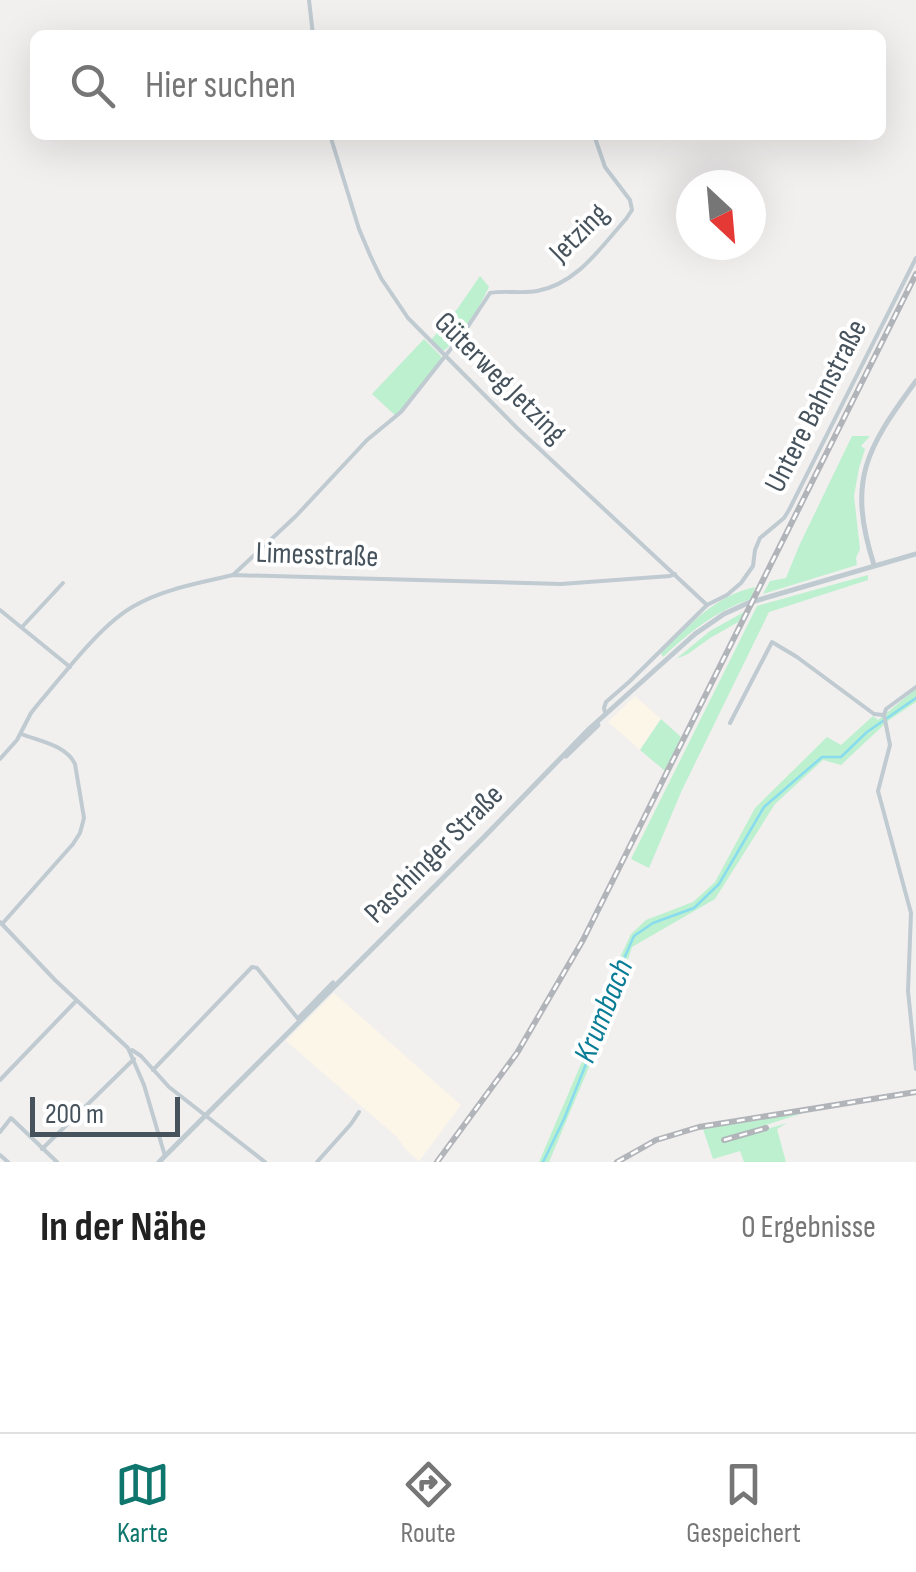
<!DOCTYPE html>
<html lang="de">
<head>
<meta charset="utf-8">
<style>
  :root { --surface:#fff; --page:#f6f6f6; --text:#222; --muted:#767676; --line:#e0e0e0; --accent:#0f766e }
  body { margin:0; font-family:"Sofia Sans Condensed",sans-serif; background:var(--page); color:var(--text) }
  .compass { position:absolute; left:676px; top:170px; width:90px; height:90px; border-radius:50%; background:var(--surface); box-shadow:0 10px 40px #0002; rotate:154deg }
  .scale { position:absolute; left:30px; bottom:25px; width:150px; box-sizing:border-box; padding-left:10px; border:5px solid #46535d; border-top:0; font-size:28px; line-height:35px; white-space:nowrap; color:#46535d; -webkit-text-stroke:8px #fff; paint-order:stroke }
  .list { margin:0; padding:0; list-style:none }
  h2 { display:flex; justify-content:space-between; align-items:center; height:130px; margin:0; padding:0 40px; font-size:42px }
  h2 small { font-size:32px; font-weight:400; color:var(--muted) }
  .icon { flex:none; width:55px; height:55px; fill:none; stroke:currentColor; stroke-width:2; stroke-linecap:round; stroke-linejoin:round }
  .map { position:relative; flex:none; width:916px; height:1162px; overflow:hidden }
  .search { position:absolute; background:var(--surface); box-shadow:0 10px 40px #0002; left:30px; right:30px; top:30px; height:110px; display:flex; align-items:center; gap:25px; box-sizing:border-box; padding:0 35px; border-radius:15px; color:var(--muted); font-size:38px }
  .sheet { height:270px; background:var(--surface) }
  nav { display:flex; justify-content:space-around; align-items:center; box-sizing:border-box; height:140px; border-top:2px solid var(--line); background:var(--surface); font-size:28px; color:var(--muted) }
  nav a { display:grid; justify-items:center; gap:5px }
  nav .on { color:var(--accent) }
  .map>svg:first-child { display:block }
  .commercial { fill:#fcf6e8 }
  .green { fill:#bcf0cf }
  .lines { fill:none; stroke-linecap:round; stroke-linejoin:round }
  .stream { stroke:#88dcee; stroke-width:2.5 }
  .minor { stroke:#bfcad1; stroke-width:4 }
  .tertiary { stroke:#bfcad1; stroke-width:5 }
  .rail-casing { stroke:#b1b4b9; stroke-width:6 }
  .rail { stroke:#fff; stroke-width:2.5; stroke-dasharray:8; stroke-linecap:butt }
  .labels { text-anchor:middle; dominant-baseline:central; stroke-width:8; stroke-linejoin:round; paint-order:stroke }
  .street-label { font-size:30px; fill:#46535d; stroke:#fff }
  .water-label { font-size:32px; font-style:italic; fill:#0a7d96; stroke:#fff }
</style>
</head>
<body>
<div class="map">
<svg width="916" height="1162" viewBox="0 0 916 1162">
  <rect width="100%" height="100%" fill="#f2efef"/>
  <g class="commercial">
    <polygon points="635,696 661,719 640,750 608,722"/>
    <polygon points="334,993 461,1105 419,1161 406,1150 397,1137 286,1041"/>
  </g>
  <g class="green">
    <path d="M480,276L489,287C478,309 464,337 443,351L431,340L458,308Z"/>
    <polygon points="424,339 441,356 441,360 396,416 372,394"/>
    <polygon points="852,436 870,436 861,446 865,449 859,468 854,496 860,549 856,558 857,565 763,594 770,581 786,578 799,546"/>
    <polygon points="868,575 868,580 769,612 682,790 649,868 631,859 757,606"/>
    <path d="M755,587L751,599C716,611 690,631 663,657L661,653C688,626 715,596 755,587Z"/>
    <polygon points="744,612 740,621 710,638 688,654 676,659 710,631"/>
    <polygon points="916,689 916,702 889,720 841,765 823,760 775,804 715,899 632,947 605,1029 549,1162 539,1162 584,1057 605,1005 610,979 631,934 646,920 693,902 715,882 755,808 827,737 841,745 873,716 878,720"/>
    <polygon points="661,719 681,737 665,771 640,750"/>
    <polygon points="803,1113 722,1139 723,1142 787,1123 777,1129 786,1162 744,1162 740,1151 713,1159 703,1129"/>
  </g>
  <g class="lines">
    <polyline class="stream" points="543,1162 564,1119 610,1004 618,972 634,936 653,923 694,908 719,884 764,807 822,757 841,757 867,732 916,698"/>
    <g class="minor">
      <polyline points="309,0 313,35"/>
      <polyline points="330,135 359,229 370,255 381,278 408,318 517,428 707,605"/>
      <path d="M233,575L296,516L367,440L401,412L465,331L490,293C506,290 521,294 537,291C577,284 601,247 626,219L632,210L630,200L605,167L594,135"/>
      <polyline points="0,610 70,667"/>
      <polyline points="22,627 63,583"/>
      <polyline points="605,712 604,708 606,702 629,682 707,605 727,595 741,583 753,566 755,550 760,538 784,518 789,510 916,258"/>
      <polyline points="884,715 890,745 878,791 911,913 908,991 916,1069"/>
      <polyline points="884,715 886,709 916,687"/>
      <polyline points="730,723 772,642 797,657 874,714 883,715"/>
      <path d="M0,759L17,740L31,713L39,703C65,673 100,625 134,606C163,589 200,583 233,575L561,584L670,576L675,574"/>
      <polyline points="0,922 55,980 128,1048 144,1085 165,1156"/>
      <path d="M2,924L73,844L80,833L84,818L75,764C66,745 39,741 21,734"/>
      <polyline points="132,1050 141,1056 169,1087 265,1162"/>
      <polyline points="153,1070 252,967 257,968 299,1020"/>
      <polyline points="0,1080 76,1001"/>
      <polyline points="0,1132 11,1118 57,1162"/>
      <polyline points="42,1149 134,1059"/>
      <polyline points="0,1155 8,1162"/>
      <polyline points="317,1162 351,1124 359,1112"/>
    </g>
    <g class="tertiary">
      <path d="M874,565C847,480 866,449 916,381"/>
      <polyline points="566,756 598,725"/>
      <polyline points="299,1018 333,983"/>
      <polyline points="159,1162 485,836 589,729 695,634 724,614 748,603 916,554"/>
    </g>
    <g class="rail-casing">
      <g id="rail">
        <polyline points="724,1140 766,1128"/>
        <polyline points="437,1162 517,1053 583,940 916,274"/>
        <polyline points="617,1162 656,1140 699,1127 916,1092"/>
      </g>
    </g>
    <use href="#rail" class="rail"/>
  </g>
  <g class="labels">
    <g class="street-label">
      <text transform="translate(579 233) rotate(-45)">Jetzing</text>
      <text transform="translate(500 378) rotate(45)">Güterweg Jetzing</text>
      <text transform="translate(816 406) rotate(-63)">Untere Bahnstraße</text>
      <text transform="translate(317 555) rotate(2)">Limesstraße</text>
      <text transform="translate(434 854) rotate(-45)">Paschinger Straße</text>
    </g>
    <g class="water-label">
      <text transform="translate(604 1011) rotate(-68)">Krumbach</text>
    </g>
  </g>
</svg>
<svg class="compass" viewBox="-18 -18 36 36"><path d="M0-13l5 13h-10z" fill="#e53935"/><path d="M0 13l5-13h-10z" fill="#767676"/></svg>
<div class="scale">200 m</div>
<div class="search"><svg class="icon" aria-label="search" viewBox="0 0 24 24"><circle cx="10" cy="10" r="6"/><path d="M15 15l6 6"/></svg>Hier suchen</div>
</div>
<section class="sheet">
<h2>In der Nähe<small>0 Ergebnisse</small></h2>
<ul class="list">
</ul>
</section>
<nav>
<a class="on"><svg class="icon" aria-label="map" viewBox="0 0 24 24"><path d="M3 6l6-2 6 2 6-2v14l-6 2-6-2-6 2zM9 4v14M15 6v14"/></svg>Karte</a>
<a><svg class="icon" aria-label="directions" viewBox="0 0 24 24"><path d="M12 3l9 9-9 9-9-9zM9 14v-3h6M13 9l2 2-2 2"/></svg>Route</a>
<a><svg class="icon" aria-label="saved" viewBox="0 0 24 24"><path d="M7 4h10v16l-5-4-5 4z"/></svg>Gespeichert</a>
</nav>
</body>
</html>
